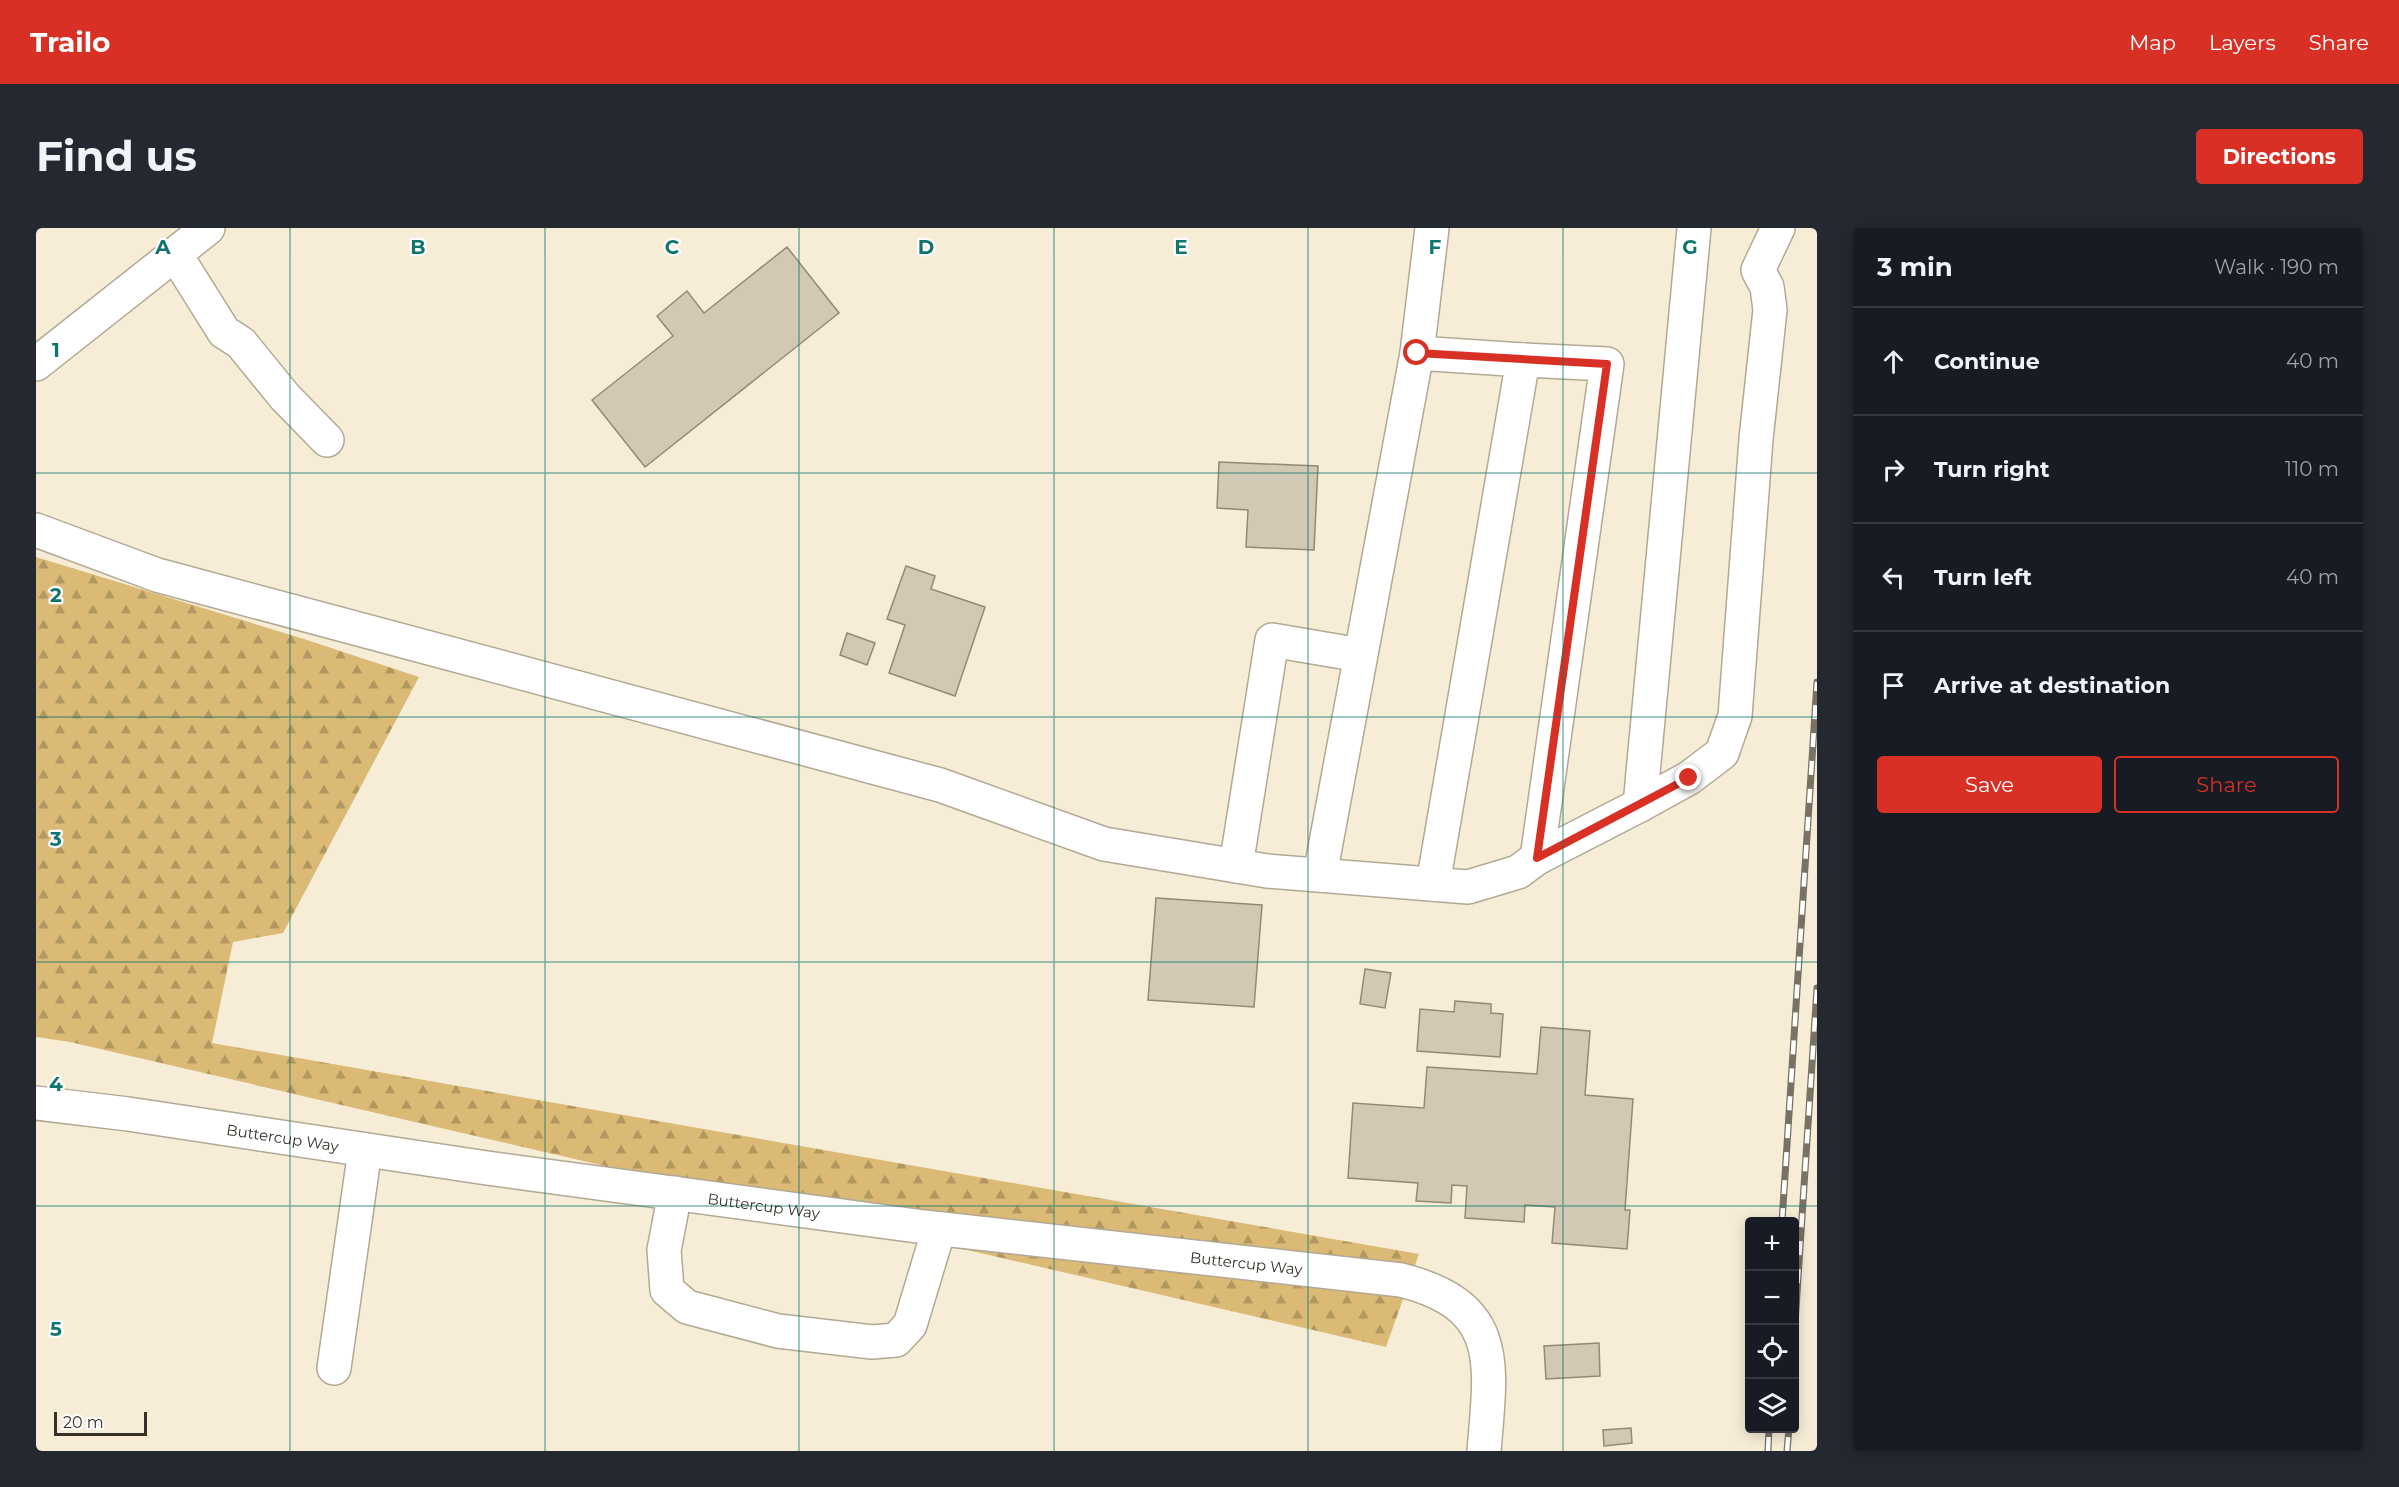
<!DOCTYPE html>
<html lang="en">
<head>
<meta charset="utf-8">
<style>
  :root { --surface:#171b24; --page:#242831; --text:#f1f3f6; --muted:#9ea1a6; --line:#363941; --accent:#d93025 }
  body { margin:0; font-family:Montserrat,sans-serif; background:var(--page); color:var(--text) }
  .controls { position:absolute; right:18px; bottom:18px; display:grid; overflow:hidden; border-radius:6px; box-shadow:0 3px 15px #0003 }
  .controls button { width:54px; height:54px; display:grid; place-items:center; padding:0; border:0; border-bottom:2px solid var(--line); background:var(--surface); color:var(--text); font:30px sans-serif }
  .scale { position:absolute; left:18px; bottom:15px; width:93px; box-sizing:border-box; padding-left:6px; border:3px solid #353128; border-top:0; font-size:16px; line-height:21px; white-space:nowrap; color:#353128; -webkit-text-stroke:4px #fff; paint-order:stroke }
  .stop { position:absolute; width:18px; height:18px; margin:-14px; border:4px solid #d93025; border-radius:50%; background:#fff }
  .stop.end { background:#d93025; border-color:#fff; box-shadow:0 2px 6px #0008 }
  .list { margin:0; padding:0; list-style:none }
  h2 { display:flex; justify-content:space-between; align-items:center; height:78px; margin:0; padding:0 24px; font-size:26px }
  h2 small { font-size:20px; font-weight:400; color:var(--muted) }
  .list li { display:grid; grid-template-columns:39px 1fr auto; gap:18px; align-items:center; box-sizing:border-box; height:108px; padding:0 24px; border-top:2px solid var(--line) }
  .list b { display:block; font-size:22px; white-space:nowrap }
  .list em { font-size:20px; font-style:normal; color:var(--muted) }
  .actions { display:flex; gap:12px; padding:18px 24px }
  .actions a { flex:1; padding:14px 0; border:2px solid var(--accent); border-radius:6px; text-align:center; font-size:21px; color:var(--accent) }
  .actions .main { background:var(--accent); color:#fff }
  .icon { flex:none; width:33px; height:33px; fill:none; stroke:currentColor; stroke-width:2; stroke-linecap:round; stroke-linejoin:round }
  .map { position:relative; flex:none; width:1781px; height:1223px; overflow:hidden; border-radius:6px }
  header { display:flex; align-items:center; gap:36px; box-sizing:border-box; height:84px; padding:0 30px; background:var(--accent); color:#fff }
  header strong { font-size:28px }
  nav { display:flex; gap:33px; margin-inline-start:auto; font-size:21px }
  .intro { display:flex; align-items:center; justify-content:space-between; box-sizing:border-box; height:144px; padding:0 36px }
  h1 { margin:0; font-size:42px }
  .button { padding:15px 27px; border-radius:6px; background:var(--accent); color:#fff; font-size:21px; font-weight:700 }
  main { display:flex; gap:36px; padding:0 36px }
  aside { flex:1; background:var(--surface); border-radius:6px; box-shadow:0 3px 15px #0003 }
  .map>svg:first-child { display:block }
  .forest { fill:url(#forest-firs) }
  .building { fill:#d2c8b3; stroke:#938a76; stroke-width:1.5 }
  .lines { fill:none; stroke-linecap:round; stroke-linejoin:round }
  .minor-casing { stroke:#b2a894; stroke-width:36 }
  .minor { stroke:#fff; stroke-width:33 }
  .rail-casing { stroke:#787264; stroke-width:7 }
  .rail { stroke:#fff; stroke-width:4.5; stroke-dasharray:14; stroke-linecap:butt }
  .route { stroke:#d93025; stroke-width:8 }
  .grid { fill:none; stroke:#0f766e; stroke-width:1.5; stroke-opacity:0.55 }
  .labels { text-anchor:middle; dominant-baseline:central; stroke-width:4.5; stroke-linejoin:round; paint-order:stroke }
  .street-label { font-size:15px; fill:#353128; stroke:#fff }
  .grid-label { font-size:20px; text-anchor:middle; font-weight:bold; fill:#0f766e; stroke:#fff; stroke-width:4.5; stroke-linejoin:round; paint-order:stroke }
</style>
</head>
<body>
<header>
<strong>Trailo</strong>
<nav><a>Map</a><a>Layers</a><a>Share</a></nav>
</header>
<div class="intro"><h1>Find us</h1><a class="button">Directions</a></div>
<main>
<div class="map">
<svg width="1781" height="1223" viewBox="0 0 1781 1223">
  <defs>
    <pattern id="forest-firs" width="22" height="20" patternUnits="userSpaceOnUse" patternTransform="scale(1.5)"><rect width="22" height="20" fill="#daba75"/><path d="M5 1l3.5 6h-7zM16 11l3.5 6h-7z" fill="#b29860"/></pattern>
  </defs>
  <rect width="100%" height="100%" fill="#f7edd7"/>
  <polygon class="forest" points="0,329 268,411 383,449 247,705 197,714 176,815 1383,1026 1350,1119 34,814 0,809"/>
  <g class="building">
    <polygon points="751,19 803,85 609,239 556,172 637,108 621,88 651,63 668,85"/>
    <polygon points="1183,234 1282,238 1278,322 1210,319 1212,282 1181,280"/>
    <polygon points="870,338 899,348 895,361 949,379 919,468 853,445 869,397 851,391"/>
    <polygon points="811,405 839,415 831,437 804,427"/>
    <polygon points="1120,670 1226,677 1218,779 1112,772"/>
    <polygon points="1329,741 1355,745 1349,780 1324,776"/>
    <polygon points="1419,773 1455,776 1455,785 1467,786 1464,829 1381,823 1384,781 1418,784"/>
    <polygon points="1505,799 1554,803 1549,867 1597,871 1589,982 1594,982 1591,1021 1516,1015 1519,979 1489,977 1488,994 1429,990 1431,958 1416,957 1415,975 1380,973 1382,955 1312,950 1317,875 1388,880 1391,839 1501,846"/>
    <polygon points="1563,1115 1564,1148 1510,1151 1508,1118"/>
    <polygon points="1595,1200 1596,1215 1568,1218 1567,1202"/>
  </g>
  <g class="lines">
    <g class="minor-casing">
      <g id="minor">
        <polyline points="1658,0 1604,577 1653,550 1686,525 1699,488 1720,211 1734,82 1731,59 1722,42 1742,0"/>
        <polyline points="139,26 188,104 205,115 249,169 291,212"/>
        <polyline points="1381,125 1396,0"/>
        <polyline points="1487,132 1571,136 1501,630"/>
        <polyline points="0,136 172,0"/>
        <polyline points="0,302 121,347 904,557 1068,616 1231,643 1432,659 1482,644 1501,630 1604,577"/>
        <polyline points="1200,638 1236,412 1324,427"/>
        <polyline points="1284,647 1381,125 1487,132 1397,656"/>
        <path id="s1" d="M0,875L92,886L451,940L888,999L1365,1052C1468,1078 1455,1136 1448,1223"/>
        <polyline points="639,965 628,1022 631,1062 651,1079 742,1103 836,1114 860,1112 874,1097 903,1001"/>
        <polyline points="298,1140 329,922"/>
      </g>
    </g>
    <use href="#minor" class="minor"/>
    <g class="rail-casing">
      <g id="rail">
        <polyline points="1746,994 1781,454"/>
        <polyline points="1758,1111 1781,760"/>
        <polyline points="1732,1223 1733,1200"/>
        <polyline points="1751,1223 1753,1200"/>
      </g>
    </g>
    <use href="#rail" class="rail"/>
  </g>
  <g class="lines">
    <polyline class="route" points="1381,125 1571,136 1501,630 1653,550"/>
  </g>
  <path class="grid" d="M254,0V1223M509,0V1223M763,0V1223M1018,0V1223M1272,0V1223M1527,0V1223M0,245H1781M0,489H1781M0,734H1781M0,978H1781"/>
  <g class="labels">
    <g class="street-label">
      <text stroke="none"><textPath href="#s1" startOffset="249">Buttercup Way</textPath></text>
      <text stroke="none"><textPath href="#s1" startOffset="735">Buttercup Way</textPath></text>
      <text stroke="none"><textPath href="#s1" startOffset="1221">Buttercup Way</textPath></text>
    </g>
  </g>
  <g class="grid-label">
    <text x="127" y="26">A</text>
    <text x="382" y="26">B</text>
    <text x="636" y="26">C</text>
    <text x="890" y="26">D</text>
    <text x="1145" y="26">E</text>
    <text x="1399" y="26">F</text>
    <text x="1654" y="26">G</text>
    <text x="20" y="129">1</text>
    <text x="20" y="374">2</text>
    <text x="20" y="618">3</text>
    <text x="20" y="863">4</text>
    <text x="20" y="1108">5</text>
  </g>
</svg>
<div class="controls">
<button>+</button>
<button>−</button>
<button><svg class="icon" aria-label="locate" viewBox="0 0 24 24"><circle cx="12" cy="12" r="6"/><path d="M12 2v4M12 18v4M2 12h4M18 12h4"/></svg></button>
<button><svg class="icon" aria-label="layers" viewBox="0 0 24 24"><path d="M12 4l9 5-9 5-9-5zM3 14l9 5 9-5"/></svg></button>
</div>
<div class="scale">20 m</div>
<div class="stop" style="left:1381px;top:125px"></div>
<div class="stop end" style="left:1653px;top:550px"></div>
</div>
<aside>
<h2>3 min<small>Walk · 190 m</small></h2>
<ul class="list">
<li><svg class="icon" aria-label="ahead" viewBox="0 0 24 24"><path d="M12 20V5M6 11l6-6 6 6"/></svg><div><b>Continue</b></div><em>40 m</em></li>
<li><svg class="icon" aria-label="right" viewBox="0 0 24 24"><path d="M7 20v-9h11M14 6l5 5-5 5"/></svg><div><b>Turn right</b></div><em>110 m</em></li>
<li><svg class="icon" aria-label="left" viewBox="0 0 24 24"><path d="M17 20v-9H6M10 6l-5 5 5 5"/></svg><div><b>Turn left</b></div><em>40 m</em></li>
<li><svg class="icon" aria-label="arrive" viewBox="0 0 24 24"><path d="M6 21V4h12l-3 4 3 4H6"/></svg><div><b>Arrive at destination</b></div></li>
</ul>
<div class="actions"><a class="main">Save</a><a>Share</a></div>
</aside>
</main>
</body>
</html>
